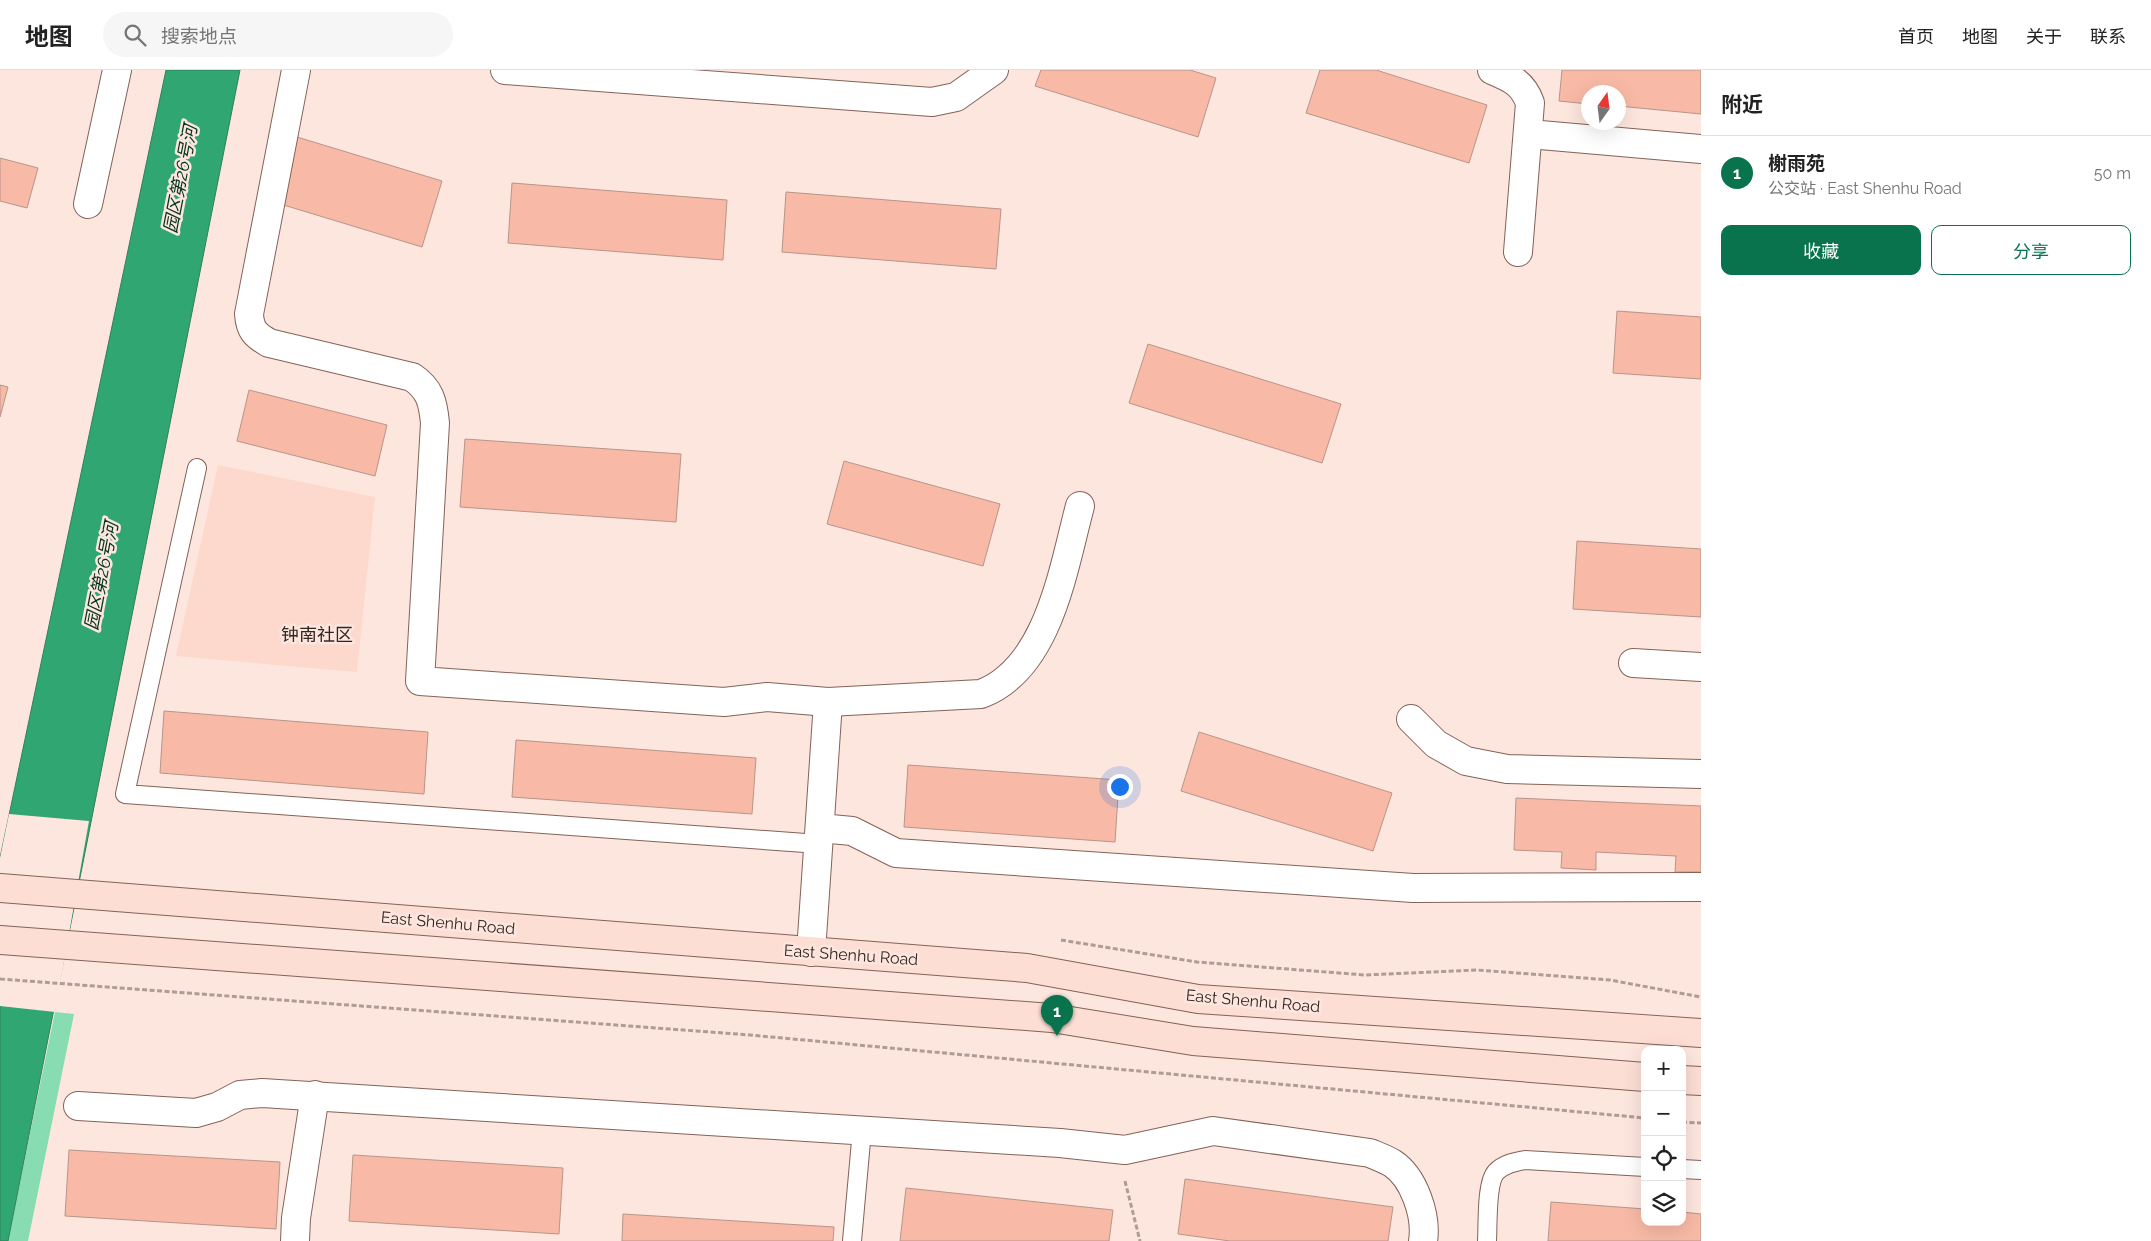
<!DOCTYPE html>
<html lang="zh">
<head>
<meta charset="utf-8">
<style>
  :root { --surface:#fff; --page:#f6f6f6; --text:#222; --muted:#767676; --line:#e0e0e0; --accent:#08734c }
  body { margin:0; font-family:Raleway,"Noto Sans SC",sans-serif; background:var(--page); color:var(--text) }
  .controls { position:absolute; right:15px; bottom:15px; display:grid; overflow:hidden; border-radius:10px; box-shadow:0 5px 20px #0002 }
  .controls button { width:45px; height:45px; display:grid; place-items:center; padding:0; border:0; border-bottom:1px solid var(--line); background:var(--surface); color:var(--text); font:25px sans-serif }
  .compass { position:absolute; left:1581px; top:15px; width:45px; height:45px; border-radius:50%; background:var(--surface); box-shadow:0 5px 20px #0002; rotate:14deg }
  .you { position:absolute; left:1119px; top:716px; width:18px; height:18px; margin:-12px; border:4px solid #fff; border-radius:50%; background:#1a73e8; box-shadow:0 0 0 8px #1a73e833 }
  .badge { display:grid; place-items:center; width:32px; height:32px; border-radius:50%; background:var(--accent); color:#fff; font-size:16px; font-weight:700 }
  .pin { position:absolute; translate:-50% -41px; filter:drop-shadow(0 1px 2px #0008) }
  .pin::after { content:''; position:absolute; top:26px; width:18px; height:15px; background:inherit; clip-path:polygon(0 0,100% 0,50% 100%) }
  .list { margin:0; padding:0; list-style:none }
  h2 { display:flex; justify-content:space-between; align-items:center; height:65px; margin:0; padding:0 20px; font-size:21px }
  h2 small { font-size:16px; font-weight:400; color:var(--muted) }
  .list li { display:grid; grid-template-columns:32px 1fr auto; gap:15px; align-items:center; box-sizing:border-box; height:75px; padding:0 20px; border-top:1px solid var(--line) }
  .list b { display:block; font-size:19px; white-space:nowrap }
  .list p { margin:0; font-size:16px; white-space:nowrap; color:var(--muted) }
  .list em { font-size:16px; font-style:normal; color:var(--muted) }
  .actions { display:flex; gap:10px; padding:15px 20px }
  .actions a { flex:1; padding:11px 0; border:1px solid var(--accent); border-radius:10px; text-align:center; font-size:18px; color:var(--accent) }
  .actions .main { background:var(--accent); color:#fff }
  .icon { flex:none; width:28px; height:28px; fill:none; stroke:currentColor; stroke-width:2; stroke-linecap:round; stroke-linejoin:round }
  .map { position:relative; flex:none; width:1701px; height:1171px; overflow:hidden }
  header { display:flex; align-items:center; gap:30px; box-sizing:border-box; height:70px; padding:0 25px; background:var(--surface); border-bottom:1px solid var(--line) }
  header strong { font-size:24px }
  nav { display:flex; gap:28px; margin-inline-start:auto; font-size:18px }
  .search { width:350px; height:45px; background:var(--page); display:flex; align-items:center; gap:12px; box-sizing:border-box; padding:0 18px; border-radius:28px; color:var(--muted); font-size:19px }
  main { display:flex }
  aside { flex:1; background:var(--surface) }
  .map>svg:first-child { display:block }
  .built { fill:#fdd8cc }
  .green { fill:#88dcb1 }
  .water { fill:#30a673; stroke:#31805b }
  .pier { fill:#fde6de }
  .building { fill:#f8baa6; stroke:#b89489 }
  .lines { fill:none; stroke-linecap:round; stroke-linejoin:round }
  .service-casing { stroke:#836358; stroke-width:20 }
  .minor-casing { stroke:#836358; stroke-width:30 }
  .secondary-casing { stroke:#836358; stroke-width:30 }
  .path { stroke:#af9c95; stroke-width:3; stroke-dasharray:5 2.5; stroke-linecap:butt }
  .service { stroke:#fff; stroke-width:18 }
  .minor { stroke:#fff; stroke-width:28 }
  .secondary { stroke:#fcded4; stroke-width:28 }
  .labels { text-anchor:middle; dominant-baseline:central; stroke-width:5; stroke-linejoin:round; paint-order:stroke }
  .street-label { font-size:16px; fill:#342622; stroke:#fde6de }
  .water-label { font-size:18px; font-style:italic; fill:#00331f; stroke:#fde6de }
  .neighbourhood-label { font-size:18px; fill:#342622; stroke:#fde6de }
</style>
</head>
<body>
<header>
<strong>地图</strong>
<div class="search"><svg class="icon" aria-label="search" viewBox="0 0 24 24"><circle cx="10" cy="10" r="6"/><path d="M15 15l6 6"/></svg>搜索地点</div>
<nav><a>首页</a><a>地图</a><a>关于</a><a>联系</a></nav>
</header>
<main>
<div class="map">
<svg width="1701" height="1171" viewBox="0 0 1701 1171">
  <rect width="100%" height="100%" fill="#fde6de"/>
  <polygon class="built" points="218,395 375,427 357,602 176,586"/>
  <polygon class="green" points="55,942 74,944 28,1171 8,1171"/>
  <polygon class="water" points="166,0 240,0 8,1171 0,1171 0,788"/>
  <polygon class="pier" points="9,744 89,751 55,942 0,936 0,788"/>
  <g class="building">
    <polygon points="1041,0 1190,0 1216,8 1198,67 1035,16"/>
    <polygon points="1320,0 1376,0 1487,35 1469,93 1306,43"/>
    <polygon points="1562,0 1701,0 1701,44 1618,36 1618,22 1588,22 1588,34 1559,31"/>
    <polygon points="297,67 442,111 422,177 277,133"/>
    <polygon points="0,88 38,98 27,138 0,131"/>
    <polygon points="512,113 727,130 723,190 508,173"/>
    <polygon points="786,122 1001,139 996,199 782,182"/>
    <polygon points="1617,241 1701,247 1701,309 1613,303"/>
    <polygon points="1148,274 1341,334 1322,393 1129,333"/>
    <polygon points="0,315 8,317 0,347"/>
    <polygon points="249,320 387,355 375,406 237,371"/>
    <polygon points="465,369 681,384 676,452 460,437"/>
    <polygon points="844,391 1000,434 983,496 827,454"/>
    <polygon points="1577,471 1701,479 1701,547 1573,539"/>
    <polygon points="164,641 428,662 424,724 160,703"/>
    <polygon points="1199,662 1392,723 1373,781 1181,721"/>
    <polygon points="516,670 756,688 752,744 512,727"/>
    <polygon points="908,695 1119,710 1115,772 904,757"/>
    <polygon points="1516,728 1701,736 1701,802 1675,802 1676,786 1596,782 1596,800 1561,798 1562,782 1514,780"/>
    <polygon points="69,1080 280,1092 276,1159 65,1146"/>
    <polygon points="353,1085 563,1098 559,1164 349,1151"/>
    <polygon points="1185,1109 1393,1137 1388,1171 1230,1171 1178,1164"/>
    <polygon points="906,1118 1113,1140 1109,1171 900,1171"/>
    <polygon points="1551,1132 1645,1139 1645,1152 1682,1152 1682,1142 1701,1144 1701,1171 1548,1171"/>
    <polygon points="623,1144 834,1157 833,1171 622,1171"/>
  </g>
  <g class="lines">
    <g class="service-casing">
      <g id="service">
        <polyline points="197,398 125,724 819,774"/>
        <polyline points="1682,1099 1701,1100"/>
        <polyline points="852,1171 862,1060"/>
        <path d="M1487,1171C1488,1155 1486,1113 1496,1102C1504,1094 1514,1092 1525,1090L1645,1097"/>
      </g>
    </g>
    <g class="minor-casing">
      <g id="minor">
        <path d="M296,0L249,244C250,260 255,265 269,273L412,307C430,319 433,332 435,353L420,611L724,632L767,627L828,632L981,624C1049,598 1063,499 1080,436"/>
        <polyline points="505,0 932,32 956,27 994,0"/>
        <path d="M1492,0C1511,8 1523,13 1530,33L1518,182"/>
        <polyline points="1529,64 1701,79"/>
        <polyline points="88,134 117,0"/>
        <polyline points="1633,593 1701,597"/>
        <polyline points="1411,649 1436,674 1466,691 1507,699 1701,704"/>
        <polyline points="820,758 852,761 896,783 1413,818 1701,817"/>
        <polyline points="811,882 828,632"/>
        <path d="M78,1036L196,1043L217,1037L240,1025L262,1023L1060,1073L1125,1080L1213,1061L1370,1083C1377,1086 1385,1089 1392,1093C1414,1107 1427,1146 1423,1171"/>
        <polyline points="295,1171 296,1148 315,1025"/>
      </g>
    </g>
    <g class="secondary-casing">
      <g id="secondary">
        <polyline points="0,818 1027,898 1198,929 1701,963"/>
        <polyline points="0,870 1052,948 1193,971 1645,1007"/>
        <polyline points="1682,1010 1701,1011"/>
      </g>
    </g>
    <g class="path">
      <polyline points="1061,870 1197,892 1365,905 1477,900 1610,910 1701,927"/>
      <polyline points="0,909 750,965 1645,1048"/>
      <polyline points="1682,1052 1701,1053"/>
      <polyline points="1125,1111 1140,1171"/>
    </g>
    <use href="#service" class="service"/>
    <use href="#minor" class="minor"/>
    <use href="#secondary" class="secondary"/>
  </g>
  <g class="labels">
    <g class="street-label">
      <text transform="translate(448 853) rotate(5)">East Shenhu Road</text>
      <text transform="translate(851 885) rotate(4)">East Shenhu Road</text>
      <text transform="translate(1253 931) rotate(5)">East Shenhu Road</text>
    </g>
    <g class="water-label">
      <text transform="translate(180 109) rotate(-79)">园区第26号河</text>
      <text transform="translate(101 506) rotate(-79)">园区第26号河</text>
    </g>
    <g class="neighbourhood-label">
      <text x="317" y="564">钟南社区</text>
    </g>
  </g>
</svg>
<div class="controls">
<button>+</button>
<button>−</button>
<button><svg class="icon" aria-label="locate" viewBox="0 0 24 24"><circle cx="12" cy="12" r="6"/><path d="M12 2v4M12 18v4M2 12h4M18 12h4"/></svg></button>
<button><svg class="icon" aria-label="layers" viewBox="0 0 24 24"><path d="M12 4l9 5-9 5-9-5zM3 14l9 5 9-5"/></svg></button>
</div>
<svg class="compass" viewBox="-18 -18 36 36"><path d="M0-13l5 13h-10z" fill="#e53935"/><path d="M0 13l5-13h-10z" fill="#767676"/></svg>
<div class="you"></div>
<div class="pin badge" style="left:1057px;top:966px">1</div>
</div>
<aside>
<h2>附近<small></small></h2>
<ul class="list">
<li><span class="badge">1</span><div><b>榭雨苑</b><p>公交站 · East Shenhu Road</p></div><em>50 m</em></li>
</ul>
<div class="actions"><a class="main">收藏</a><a>分享</a></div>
</aside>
</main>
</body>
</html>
